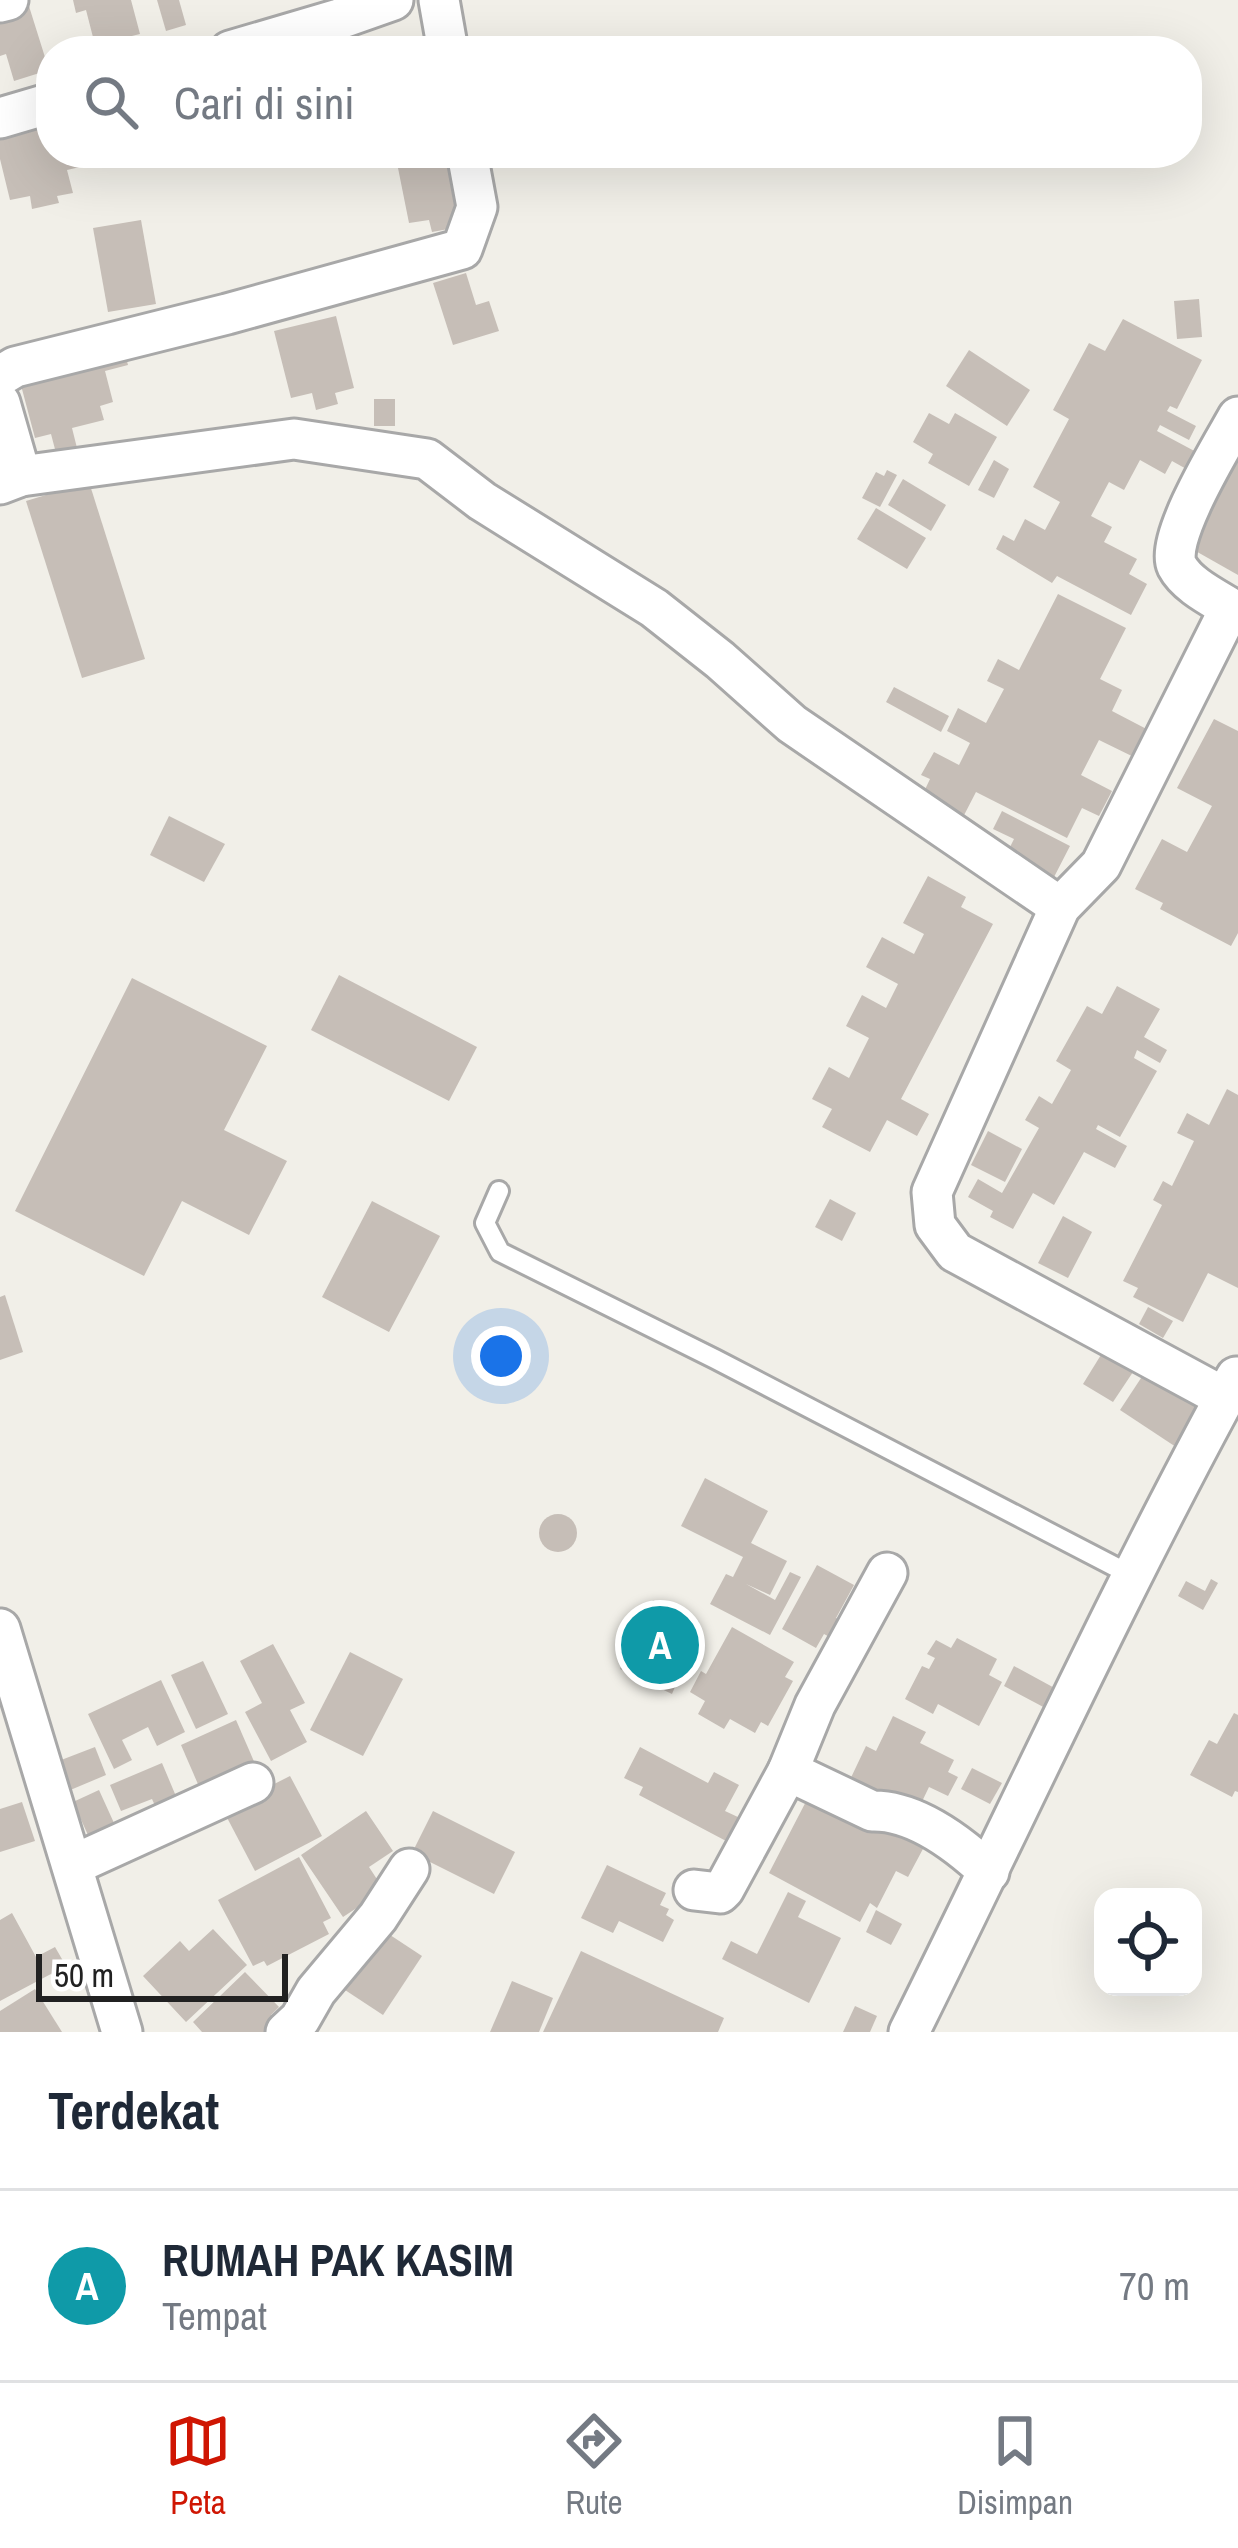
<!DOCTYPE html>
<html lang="id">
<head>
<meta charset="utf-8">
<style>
  :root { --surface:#fff; --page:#f6f6f7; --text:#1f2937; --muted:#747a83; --line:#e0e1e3; --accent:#cf1603 }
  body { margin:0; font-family:"Archivo Narrow",sans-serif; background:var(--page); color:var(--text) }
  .controls { position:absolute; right:36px; bottom:36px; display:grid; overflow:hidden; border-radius:24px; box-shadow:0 12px 48px #0002 }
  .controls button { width:108px; height:108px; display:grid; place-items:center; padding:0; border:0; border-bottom:3px solid var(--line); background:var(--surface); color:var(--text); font:60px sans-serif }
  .scale { position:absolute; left:36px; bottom:30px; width:252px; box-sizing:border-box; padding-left:12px; border:6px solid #212121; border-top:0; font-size:33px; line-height:42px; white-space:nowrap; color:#212121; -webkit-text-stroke:9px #fff; paint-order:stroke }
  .you { position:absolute; left:501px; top:1356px; width:42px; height:42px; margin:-30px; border:9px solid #fff; border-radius:50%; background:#1a73e8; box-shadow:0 0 0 18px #1a73e833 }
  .badge { display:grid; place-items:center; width:78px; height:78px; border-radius:50%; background:var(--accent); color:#fff; font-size:39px; font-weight:700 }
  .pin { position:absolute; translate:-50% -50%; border:6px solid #fff; box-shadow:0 3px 12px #0006 }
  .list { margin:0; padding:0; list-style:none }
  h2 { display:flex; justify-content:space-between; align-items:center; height:156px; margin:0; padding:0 48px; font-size:51px }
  h2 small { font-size:39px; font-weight:400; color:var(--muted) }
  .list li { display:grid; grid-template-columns:78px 1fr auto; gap:36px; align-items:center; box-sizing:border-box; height:192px; padding:0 48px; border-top:3px solid var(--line) }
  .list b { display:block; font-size:45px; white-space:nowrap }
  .list p { margin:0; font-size:39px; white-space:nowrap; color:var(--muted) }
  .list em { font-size:39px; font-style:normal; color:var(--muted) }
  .icon { flex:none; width:66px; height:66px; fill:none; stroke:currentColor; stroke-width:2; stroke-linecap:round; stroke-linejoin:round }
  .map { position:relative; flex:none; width:1238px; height:2032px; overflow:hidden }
  .search { position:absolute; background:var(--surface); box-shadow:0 12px 48px #0002; left:36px; right:36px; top:36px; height:132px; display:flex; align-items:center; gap:30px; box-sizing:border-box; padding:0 42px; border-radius:48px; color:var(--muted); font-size:45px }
  .sheet { height:348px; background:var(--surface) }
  nav { display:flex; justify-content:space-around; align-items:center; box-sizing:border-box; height:168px; border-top:3px solid var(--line); background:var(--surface); font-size:33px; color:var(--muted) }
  nav a { display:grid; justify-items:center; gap:6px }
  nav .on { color:var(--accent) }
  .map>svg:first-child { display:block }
  .building { fill:#c6beb7 }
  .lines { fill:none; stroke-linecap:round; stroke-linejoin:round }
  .lane-casing { stroke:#a8a8a8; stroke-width:24 }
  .street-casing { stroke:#a8a8a8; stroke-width:45 }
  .lane { stroke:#fff; stroke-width:18 }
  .street { stroke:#fff; stroke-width:39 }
</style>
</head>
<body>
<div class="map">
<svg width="1238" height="2032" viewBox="0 0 1238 2032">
  <rect width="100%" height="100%" fill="#f1efe8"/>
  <g class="building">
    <polygon points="73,0 131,0 140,34 95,45 86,10 76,13"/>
    <polygon points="157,0 179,0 186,25 166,31"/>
    <polygon points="28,3 49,70 14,81 6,54 0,56 0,12"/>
    <polygon points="51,124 51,153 76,153 80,167 67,170 73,193 57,196 59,203 32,209 30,196 10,200 0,159 0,135"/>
    <polygon points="395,153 451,153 465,226 432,232 429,220 409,223"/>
    <polygon points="141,220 156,304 108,312 93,228"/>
    <polygon points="466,273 476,305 489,301 499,331 453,345 433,283"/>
    <polygon points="1199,299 1202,337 1177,339 1174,301"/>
    <polygon points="336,316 354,388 335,393 338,404 316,410 312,393 291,398 274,331"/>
    <polygon points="1123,319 1202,360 1177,409 1170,406 1167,411 1196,426 1189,440 1160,425 1157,431 1200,454 1190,471 1172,461 1165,474 1140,460 1124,490 1109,482 1091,516 1112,527 1104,542 1137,559 1129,574 1147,584 1131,615 1057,576 1052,583 996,549 1003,535 1014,541 1025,519 1045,530 1060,502 1033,487 1069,419 1053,410 1089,343 1105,351"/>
    <polygon points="123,346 128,365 105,371 113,402 100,406 104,420 72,428 77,448 56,453 51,434 35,438 18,374"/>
    <polygon points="969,350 1030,390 1007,426 946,386"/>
    <rect x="374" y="399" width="21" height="27"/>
    <polygon points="929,413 949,424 955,413 997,437 969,486 928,463 933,454 913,442"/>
    <polygon points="1238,451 1238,575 1185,545"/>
    <polygon points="994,460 1009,469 994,498 978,490"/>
    <polygon points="887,470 897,475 880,507 862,498 876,472 884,476"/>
    <polygon points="903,479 946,505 931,531 888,505"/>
    <polygon points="89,482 145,659 82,678 26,501"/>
    <polygon points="876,508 926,538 907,569 857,539"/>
    <polygon points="1058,594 1126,628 1100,679 1122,690 1112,711 1158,735 1144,762 1099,740 1081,775 1112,791 1099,816 1082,808 1067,838 976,792 961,821 920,800 930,779 921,775 934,752 959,765 970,743 947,731 958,708 986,723 1004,689 987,681 998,659 1019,670"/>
    <polygon points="894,687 949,716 941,732 886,702"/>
    <polygon points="1214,719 1238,731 1238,933 1231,946 1160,909 1163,903 1135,889 1162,839 1187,852 1212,806 1177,788"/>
    <polygon points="1002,811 1070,846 1053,879 1006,855 1014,839 993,829"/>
    <polygon points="169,816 225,844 204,882 150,855"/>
    <polygon points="928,876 966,897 961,907 993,924 901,1099 929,1114 917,1136 887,1120 870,1152 822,1127 832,1109 812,1099 829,1067 849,1078 869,1038 846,1026 862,995 886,1008 898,984 866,967 882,937 914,954 924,934 903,923"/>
    <polygon points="339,975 477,1047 449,1101 311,1030"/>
    <polygon points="132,978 267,1046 224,1130 287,1161 249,1235 182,1201 144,1276 15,1211"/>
    <polygon points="1117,986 1160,1009 1144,1037 1167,1050 1160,1063 1137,1050 1134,1058 1157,1071 1120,1137 1098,1125 1096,1129 1127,1146 1115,1168 1084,1152 1054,1205 1033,1193 1013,1229 990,1217 993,1211 968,1197 978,1179 1002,1193 1039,1128 1025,1120 1039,1096 1052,1104 1071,1070 1056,1061 1087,1006 1102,1014"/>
    <polygon points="1227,1089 1238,1095 1238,1288 1208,1273 1183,1322 1133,1297 1138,1288 1123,1281 1162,1205 1153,1200 1163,1181 1172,1186 1194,1141 1177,1133 1187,1113 1209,1125"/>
    <polygon points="988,1131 1022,1149 1005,1182 971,1165"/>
    <polygon points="830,1199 856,1213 842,1241 815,1227"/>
    <polygon points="372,1201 440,1236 389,1332 322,1297"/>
    <polygon points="1063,1216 1092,1232 1068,1278 1038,1263"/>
    <polygon points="5,1295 23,1352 0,1360 0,1297"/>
    <polygon points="1148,1307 1173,1321 1163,1338 1139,1324"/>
    <polygon points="1104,1350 1135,1369 1113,1402 1083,1384"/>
    <polygon points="1145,1372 1202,1409 1176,1447 1120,1410"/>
    <polygon points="705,1478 768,1511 751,1543 787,1561 770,1595 746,1584 775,1600 790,1572 801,1577 770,1635 710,1604 726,1574 733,1577 743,1557 681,1526"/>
    <circle cx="558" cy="1533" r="19"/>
    <polygon points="817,1565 854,1585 836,1618 848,1625 839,1642 824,1634 816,1648 782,1629"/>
    <polygon points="1211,1579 1218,1583 1203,1610 1178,1596 1186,1581 1205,1591"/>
    <polygon points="653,1600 699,1622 677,1668 682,1670 672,1694 620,1669"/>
    <polygon points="732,1627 794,1662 785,1677 793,1681 768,1726 761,1722 755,1733 730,1719 724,1729 698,1714 705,1701 690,1692 701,1671 706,1674"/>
    <polygon points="957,1638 997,1659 989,1675 1002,1682 979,1726 938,1704 933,1714 905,1699 922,1666 929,1669 935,1658 927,1654 936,1640 951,1648"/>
    <polygon points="273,1644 305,1703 290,1710 307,1742 271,1761 245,1712 262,1703 240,1661"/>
    <polygon points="350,1652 403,1679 363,1756 310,1730"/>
    <polygon points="203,1661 228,1714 196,1729 171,1675"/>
    <polygon points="1014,1666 1060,1691 1049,1710 1004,1686"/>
    <polygon points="161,1680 185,1732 157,1746 148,1727 122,1740 132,1760 114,1769 88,1714"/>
    <polygon points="1234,1713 1238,1715 1238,1792 1235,1791 1232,1797 1190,1775 1209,1740 1217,1744"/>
    <polygon points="893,1716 926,1732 920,1743 954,1760 948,1772 958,1777 948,1796 929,1787 916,1814 847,1786 866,1746 876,1751"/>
    <polygon points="236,1720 256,1766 201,1791 181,1745"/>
    <polygon points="95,1747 106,1775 68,1791 56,1762"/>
    <polygon points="640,1747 708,1783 714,1772 739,1785 725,1811 740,1818 728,1842 639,1795 643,1787 624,1778"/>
    <polygon points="162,1763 178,1801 157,1810 152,1799 121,1811 110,1785"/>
    <polygon points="972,1768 1002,1783 990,1804 961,1789"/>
    <polygon points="290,1776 322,1836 255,1871 223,1810"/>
    <polygon points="813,1788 924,1847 908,1877 896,1871 877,1908 870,1903 860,1922 769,1873"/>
    <polygon points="99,1790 114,1823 88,1835 73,1802"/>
    <polygon points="22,1802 35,1841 0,1852 0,1809"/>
    <polygon points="366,1811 393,1851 369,1867 384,1890 343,1917 301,1855"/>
    <polygon points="433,1811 515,1852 494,1894 412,1853"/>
    <polygon points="299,1857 331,1918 323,1922 329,1934 267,1966 264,1961 253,1966 218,1900"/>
    <polygon points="607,1865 666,1893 660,1905 669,1909 666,1915 674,1920 663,1942 619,1921 613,1933 581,1918"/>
    <polygon points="788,1892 806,1901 798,1917 841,1938 809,2003 722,1959 731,1941 757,1954"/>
    <polygon points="876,1910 902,1924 891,1945 866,1932"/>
    <polygon points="12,1913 36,1957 55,1947 66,1966 0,2001 0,1920"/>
    <polygon points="213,1929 247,1965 186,2022 143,1976 180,1941 189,1951"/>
    <polygon points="381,1929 422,1956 383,2015 342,1988"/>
    <polygon points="581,1951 724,2018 718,2032 543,2032"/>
    <polygon points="245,1972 279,2007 271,2015 277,2022 267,2032 202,2032 193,2022"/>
    <polygon points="512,1981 553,1998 539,2032 490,2032"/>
    <polygon points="35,1989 62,2032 0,2032 0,2011"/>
    <polygon points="855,2006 877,2016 870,2032 843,2032"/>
  </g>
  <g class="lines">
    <g class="lane-casing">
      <polyline id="lane" points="499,1191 485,1223 500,1252 715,1359 1133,1576"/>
    </g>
    <g class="street-casing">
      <g id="street">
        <polyline points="439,0 448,51"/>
        <polyline points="0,2 8,0"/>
        <polyline points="230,51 339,19 393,0"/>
        <polyline points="0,118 51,103"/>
        <polyline points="0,376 15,367 227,314 462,249 477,207 467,153"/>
        <polyline points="0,403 21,476"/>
        <path d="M1238,417C1223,444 1164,539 1177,566C1188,587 1219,600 1238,613"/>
        <polyline points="0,484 21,476 294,439 427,459 482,501 654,608 720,660 792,724 1060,907"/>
        <polyline points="1225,1398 955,1252 935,1225 932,1192 1060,907 1101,865 1230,608"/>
        <polyline points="0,1629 122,2032"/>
        <path d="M788,1771L872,1811C915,1810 959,1844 989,1872"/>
        <polyline points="73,1865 253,1783"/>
        <polyline points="694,1890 720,1893 724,1889 788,1771 815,1705 887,1573"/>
        <polyline points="286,2032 300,2019 316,1991 378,1917 409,1869"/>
        <path d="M909,2032C1018,1813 1119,1591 1236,1377"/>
      </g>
    </g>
    <use href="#lane" class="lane"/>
    <use href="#street" class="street"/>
  </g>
</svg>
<div class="controls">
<button><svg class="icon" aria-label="locate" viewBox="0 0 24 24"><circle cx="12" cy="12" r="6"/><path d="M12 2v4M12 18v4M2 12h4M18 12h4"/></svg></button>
</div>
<div class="scale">50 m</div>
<div class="you"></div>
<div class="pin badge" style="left:660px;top:1645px;background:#0f9aa8">A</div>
<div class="search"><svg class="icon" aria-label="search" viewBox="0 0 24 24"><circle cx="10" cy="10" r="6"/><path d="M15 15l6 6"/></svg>Cari di sini</div>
</div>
<section class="sheet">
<h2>Terdekat<small></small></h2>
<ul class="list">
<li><span class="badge" style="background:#0f9aa8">A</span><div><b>RUMAH PAK KASIM</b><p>Tempat</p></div><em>70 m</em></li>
</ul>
</section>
<nav>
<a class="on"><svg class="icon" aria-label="map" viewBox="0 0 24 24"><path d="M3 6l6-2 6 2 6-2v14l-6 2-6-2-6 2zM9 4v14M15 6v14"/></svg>Peta</a>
<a><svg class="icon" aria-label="directions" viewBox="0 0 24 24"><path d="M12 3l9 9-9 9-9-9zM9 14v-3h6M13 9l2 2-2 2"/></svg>Rute</a>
<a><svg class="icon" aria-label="saved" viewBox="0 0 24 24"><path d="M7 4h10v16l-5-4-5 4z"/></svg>Disimpan</a>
</nav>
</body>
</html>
